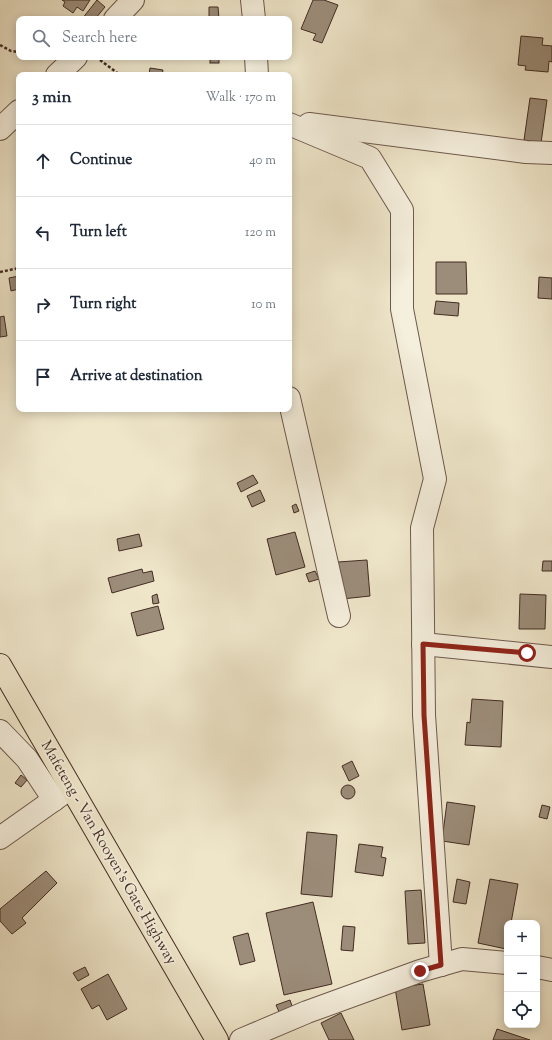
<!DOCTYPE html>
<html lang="en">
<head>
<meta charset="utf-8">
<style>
  :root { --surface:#fff; --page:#f6f6f7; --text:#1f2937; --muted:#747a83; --line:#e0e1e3 }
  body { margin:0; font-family:"Sorts Mill Goudy",serif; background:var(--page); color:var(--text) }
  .controls { position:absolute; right:12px; bottom:12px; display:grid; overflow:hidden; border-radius:8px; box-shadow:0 2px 10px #0003 }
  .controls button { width:36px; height:36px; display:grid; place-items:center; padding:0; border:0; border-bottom:1px solid var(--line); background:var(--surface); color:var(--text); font:20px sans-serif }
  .stop { position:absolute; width:12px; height:12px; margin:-9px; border:3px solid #8f2418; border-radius:50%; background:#fff }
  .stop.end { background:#8f2418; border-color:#fff; box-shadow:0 1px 4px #0008 }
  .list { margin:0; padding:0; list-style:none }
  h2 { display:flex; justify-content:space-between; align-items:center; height:52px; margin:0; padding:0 16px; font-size:17px }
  h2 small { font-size:13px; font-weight:400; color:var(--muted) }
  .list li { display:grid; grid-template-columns:26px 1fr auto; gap:12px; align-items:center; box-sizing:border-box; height:72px; padding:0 16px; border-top:1px solid var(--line) }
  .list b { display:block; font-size:15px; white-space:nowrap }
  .list em { font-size:13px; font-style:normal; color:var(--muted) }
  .icon { flex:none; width:22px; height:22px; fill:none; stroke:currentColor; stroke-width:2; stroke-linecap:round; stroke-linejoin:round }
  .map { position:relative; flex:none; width:552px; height:1040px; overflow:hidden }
  .search { position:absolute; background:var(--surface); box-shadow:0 2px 10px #0003; left:16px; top:16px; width:276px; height:44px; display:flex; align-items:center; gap:10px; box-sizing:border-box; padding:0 14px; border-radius:8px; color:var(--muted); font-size:15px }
  .panel { position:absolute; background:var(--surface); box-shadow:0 2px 10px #0003; left:16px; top:72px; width:276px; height:340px; border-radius:8px }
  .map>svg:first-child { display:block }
  .building { fill:#9c8d7a; stroke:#432c23 }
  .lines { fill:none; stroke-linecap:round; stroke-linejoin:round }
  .minor-casing { stroke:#6e5a4d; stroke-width:24 }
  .major-casing { stroke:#432c23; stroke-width:24 }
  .path { stroke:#432c23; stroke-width:2.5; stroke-dasharray:3 2; stroke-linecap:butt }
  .minor { stroke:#f5efdd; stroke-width:22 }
  .major { stroke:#efe6ca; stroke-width:22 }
  .route { stroke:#8f2418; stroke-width:5 }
  .labels { text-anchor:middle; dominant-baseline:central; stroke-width:3.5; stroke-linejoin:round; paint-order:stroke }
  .street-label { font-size:15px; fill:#432c23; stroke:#f5efdd }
</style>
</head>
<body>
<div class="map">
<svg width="552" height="1040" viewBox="0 0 552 1040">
  <rect width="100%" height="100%" fill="#efe6ca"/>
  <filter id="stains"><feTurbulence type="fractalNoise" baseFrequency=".005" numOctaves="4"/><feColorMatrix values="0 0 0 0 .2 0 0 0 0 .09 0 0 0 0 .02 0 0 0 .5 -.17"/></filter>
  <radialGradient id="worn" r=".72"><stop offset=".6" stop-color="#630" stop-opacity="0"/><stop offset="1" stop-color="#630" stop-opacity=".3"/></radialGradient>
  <g class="building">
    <polygon points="62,0 90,0 83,11 77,7 73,13 63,6 65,2"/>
    <polygon points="97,0 105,7 95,19 82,19"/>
    <polygon points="313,0 324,0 338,5 322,43 313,40 316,34 301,29"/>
    <polygon points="209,7 218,7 219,19 209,19"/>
    <polygon points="521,36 543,38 542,45 552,46 552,62 549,61 548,72 525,70 526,66 518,65"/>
    <rect x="210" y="57" width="9" height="6"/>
    <polygon points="150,68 163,70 162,75 149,75"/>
    <polygon points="530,98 547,100 541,143 524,140"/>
    <polygon points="436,262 466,262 467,294 436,294"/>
    <polygon points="19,276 19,289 11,291 9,278"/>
    <polygon points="539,277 552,278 552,299 538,298"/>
    <polygon points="436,301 459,303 458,316 434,314"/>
    <polygon points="4,316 7,336 0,337 0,317"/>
    <polygon points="253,475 258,483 241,492 237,483"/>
    <polygon points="260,490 265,501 252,507 247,496"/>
    <polygon points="296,504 299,511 294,513 292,506"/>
    <polygon points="295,532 305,567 276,575 267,539"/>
    <polygon points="139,534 142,546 119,551 117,539"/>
    <polygon points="367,560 370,596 342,599 338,562"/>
    <polygon points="543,561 552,561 552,571 542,571"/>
    <polygon points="142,569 143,573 152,571 154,581 112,593 108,578"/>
    <polygon points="315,571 319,579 309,582 306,574"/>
    <polygon points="157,594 159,603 153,604 152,596"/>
    <polygon points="520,594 546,595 545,629 519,629"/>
    <polygon points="158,606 164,629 137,636 131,613"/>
    <polygon points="472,699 503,701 501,747 465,745 467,722 470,723"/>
    <polygon points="352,761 359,776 349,781 342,766"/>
    <polygon points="21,775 27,780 21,787 15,783"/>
    <circle cx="348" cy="792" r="7"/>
    <polygon points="447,802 475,806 469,845 442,841"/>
    <polygon points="542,805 550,807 547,819 539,817"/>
    <polygon points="307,832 337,835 332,897 301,894"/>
    <polygon points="359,844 383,847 381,857 386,858 383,876 355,872"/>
    <polygon points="46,871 57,883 22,918 26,923 12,934 0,921 0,909"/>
    <polygon points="457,879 470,882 466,904 453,902"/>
    <polygon points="490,879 518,884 511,923 507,923 506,949 478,943"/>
    <polygon points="421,890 425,943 408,944 405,891"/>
    <polygon points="313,902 332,984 284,995 266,913"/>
    <polygon points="343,926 355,927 353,951 341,950"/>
    <polygon points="248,933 255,961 240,965 233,937"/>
    <polygon points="85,967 89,975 78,981 73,973"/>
    <polygon points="108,974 127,1009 107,1020 99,1005 92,1009 81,989"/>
    <polygon points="423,984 430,1025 402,1030 395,988"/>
    <polygon points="290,1000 293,1009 280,1014 276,1005"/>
    <polygon points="341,1013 354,1040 329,1040 321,1023"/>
    <polygon points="497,1029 530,1040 493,1040"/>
  </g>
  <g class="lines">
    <g class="minor-casing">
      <g id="minor">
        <polyline points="252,0 254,19"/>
        <polyline points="115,19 133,0"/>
        <polyline points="256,57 257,75"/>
        <polyline points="57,75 76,57"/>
        <polyline points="289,124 370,158 402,210 402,309 435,479 422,528 424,715 441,965"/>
        <polyline points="309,124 526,152 552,153"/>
        <polyline points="0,129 19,111"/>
        <polyline points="289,398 339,616"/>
        <polyline points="423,644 552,657"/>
        <polyline points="0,731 27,759 54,800"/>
        <polyline points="0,838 65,792"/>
        <polyline points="537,967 552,970"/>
        <polyline points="241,1040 307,1012 420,971 462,959 507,963"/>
      </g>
    </g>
    <g class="major-casing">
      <polyline id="major" points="0,665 217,1040"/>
    </g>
    <g class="path">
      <polyline points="0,45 11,51 19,52"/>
      <polyline points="96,57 120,75"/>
      <polyline points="0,272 19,268"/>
    </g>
    <use href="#minor" class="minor"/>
    <use href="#major" class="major"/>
  </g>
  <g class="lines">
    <polyline class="route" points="420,971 441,965 424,715 423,644 527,653"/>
  </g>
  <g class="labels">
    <g class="street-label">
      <text transform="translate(108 853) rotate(60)">Mafeteng - Van Rooyen's Gate Highway</text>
    </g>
  </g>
  <rect width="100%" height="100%" filter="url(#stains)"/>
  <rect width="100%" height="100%" fill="url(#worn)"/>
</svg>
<div class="controls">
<button>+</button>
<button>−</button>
<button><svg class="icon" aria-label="locate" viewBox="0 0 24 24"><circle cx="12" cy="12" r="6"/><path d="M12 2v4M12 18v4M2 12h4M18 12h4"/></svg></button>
</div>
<div class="stop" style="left:527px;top:653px"></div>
<div class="stop end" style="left:420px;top:971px"></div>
<div class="search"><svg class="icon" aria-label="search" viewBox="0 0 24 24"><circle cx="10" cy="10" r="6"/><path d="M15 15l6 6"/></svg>Search here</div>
<section class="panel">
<h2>3 min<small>Walk · 170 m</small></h2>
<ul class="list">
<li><svg class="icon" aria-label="ahead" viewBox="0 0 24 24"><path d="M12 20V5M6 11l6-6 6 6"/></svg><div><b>Continue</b></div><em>40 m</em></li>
<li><svg class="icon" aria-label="left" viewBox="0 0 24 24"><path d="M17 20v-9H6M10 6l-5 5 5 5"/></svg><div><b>Turn left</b></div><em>120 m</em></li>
<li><svg class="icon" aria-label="right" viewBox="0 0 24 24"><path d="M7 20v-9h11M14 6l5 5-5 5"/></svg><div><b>Turn right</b></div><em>10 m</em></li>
<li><svg class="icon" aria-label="arrive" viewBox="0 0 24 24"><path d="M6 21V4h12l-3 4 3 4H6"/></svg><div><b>Arrive at destination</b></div></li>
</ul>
</section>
</div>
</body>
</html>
